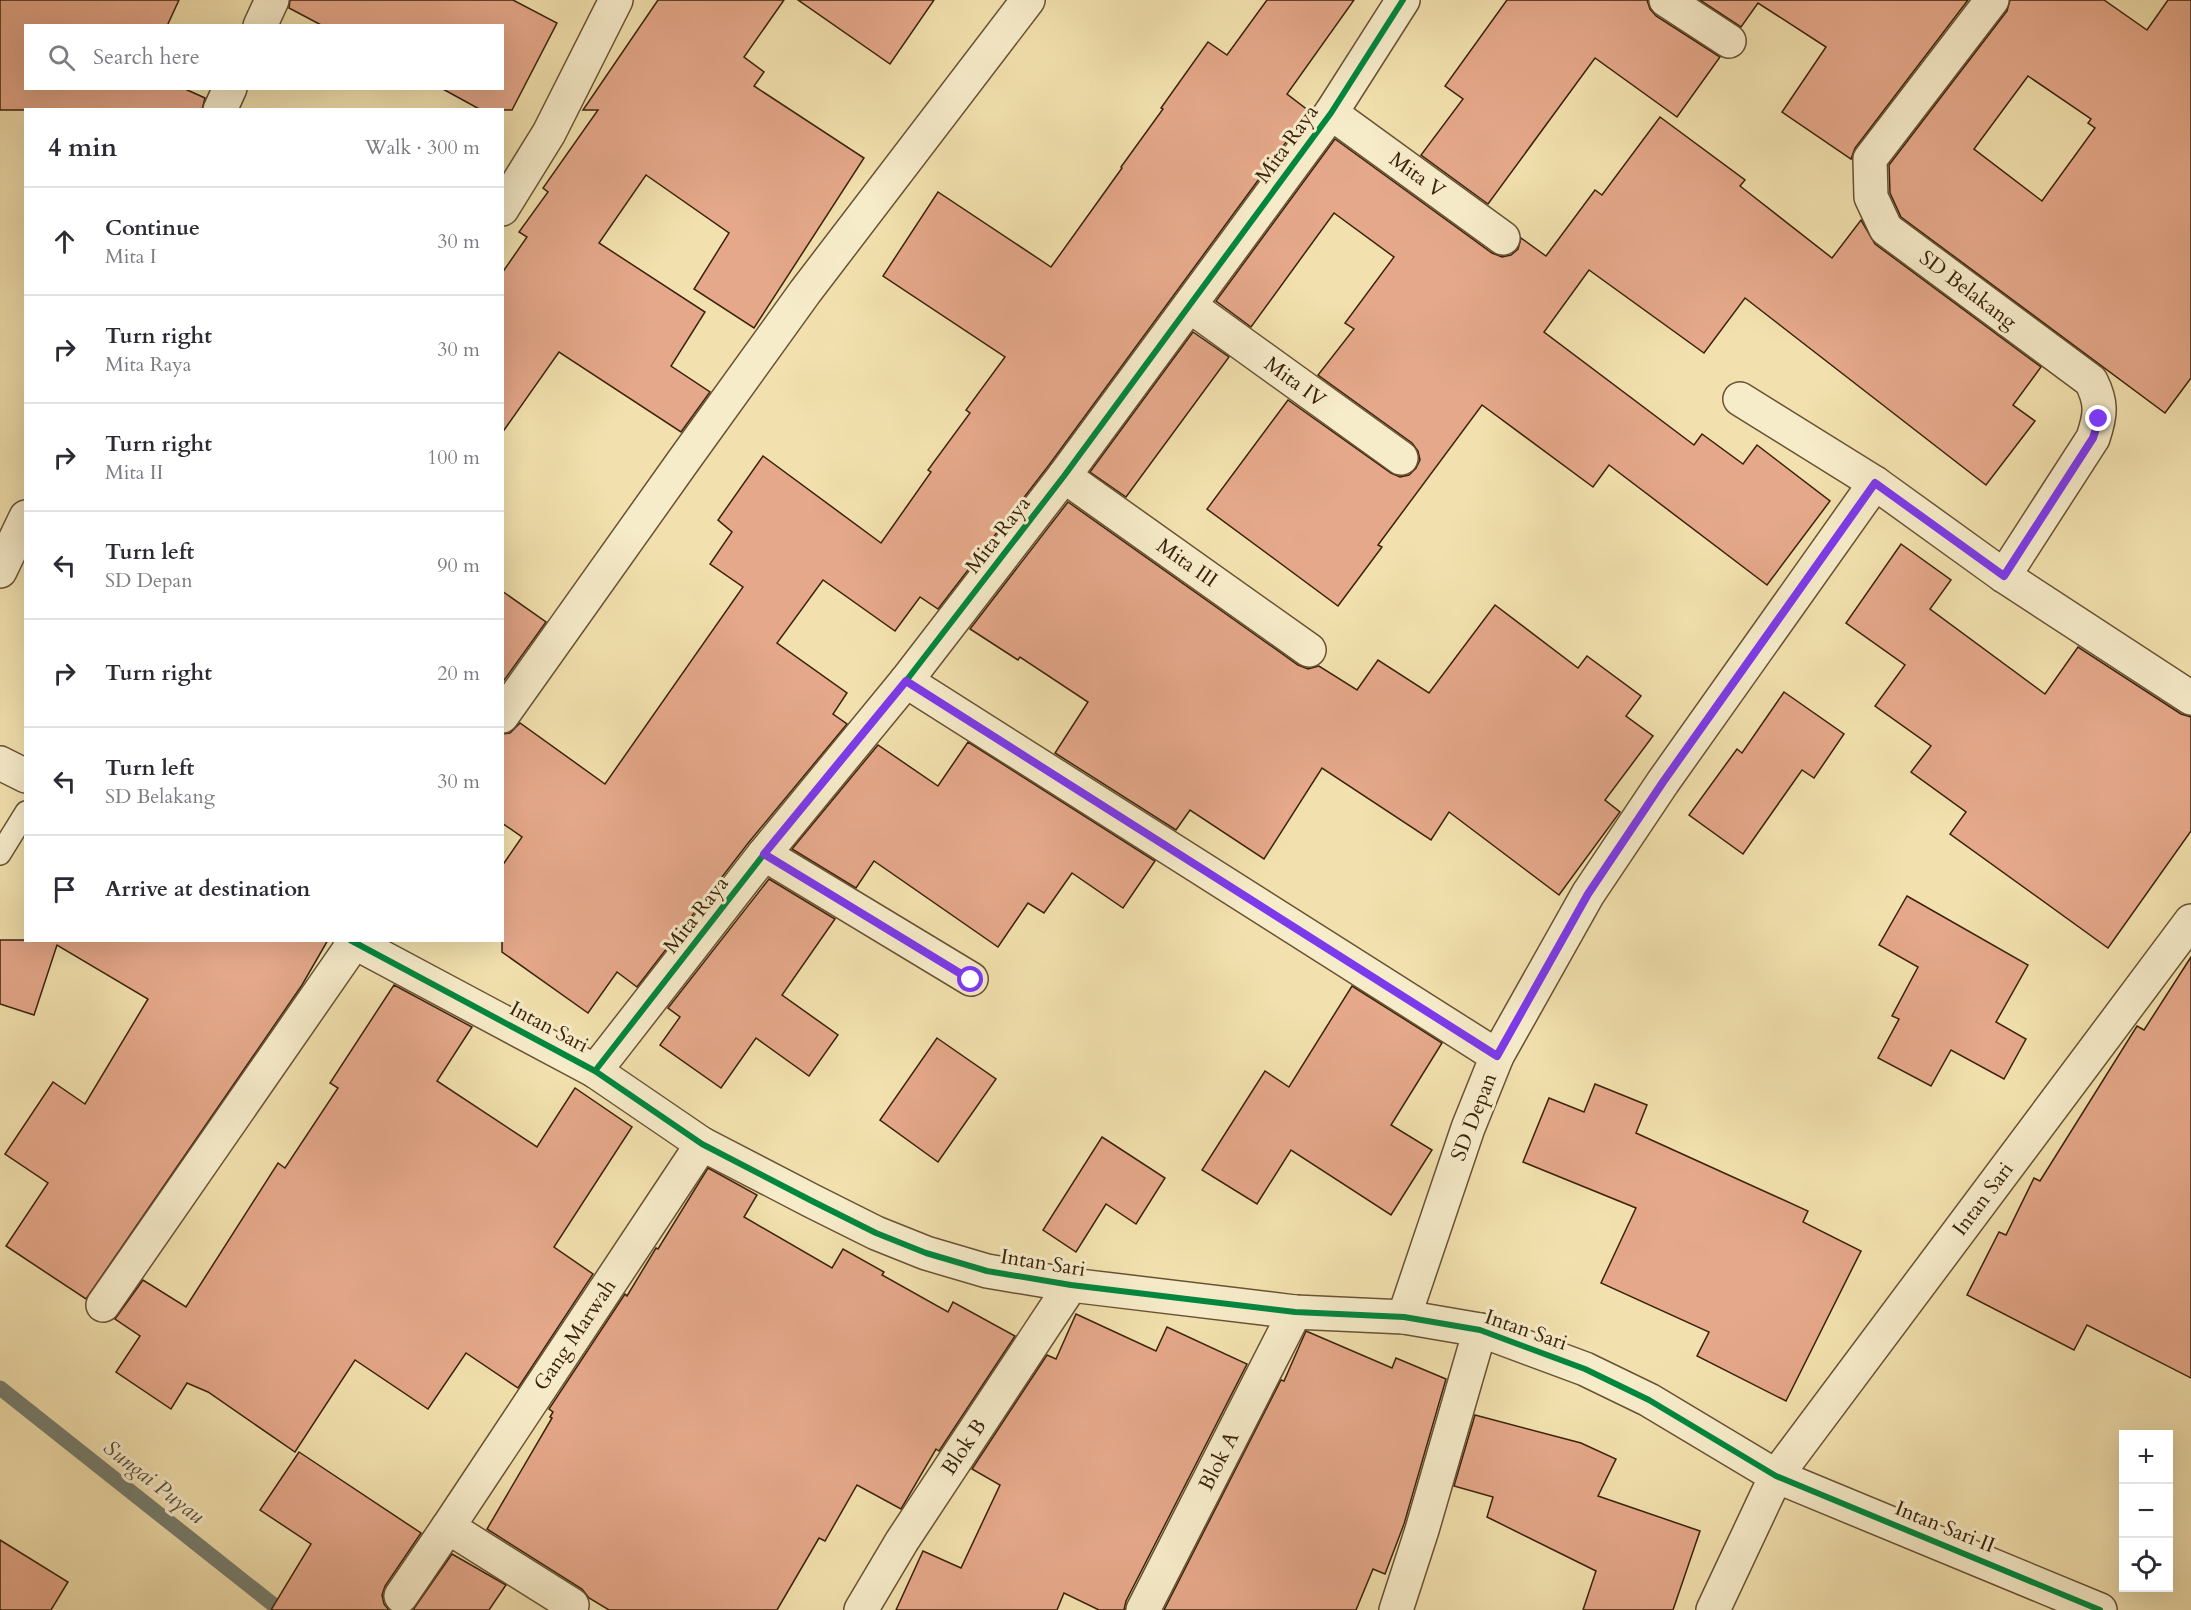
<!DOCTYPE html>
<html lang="en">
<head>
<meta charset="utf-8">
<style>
  :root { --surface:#fff; --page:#f7f7f7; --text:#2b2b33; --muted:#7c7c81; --line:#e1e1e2 }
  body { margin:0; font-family:Cardo,serif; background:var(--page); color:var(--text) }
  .controls { position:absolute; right:18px; bottom:18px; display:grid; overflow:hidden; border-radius:0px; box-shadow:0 6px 24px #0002 }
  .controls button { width:54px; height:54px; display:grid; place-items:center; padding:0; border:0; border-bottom:2px solid var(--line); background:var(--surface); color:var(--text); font:30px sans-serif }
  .stop { position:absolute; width:18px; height:18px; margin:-14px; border:4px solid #7c3aed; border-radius:50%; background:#fff }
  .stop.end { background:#7c3aed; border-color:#fff; box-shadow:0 2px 6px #0008 }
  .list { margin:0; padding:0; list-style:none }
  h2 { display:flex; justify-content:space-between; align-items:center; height:78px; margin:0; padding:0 24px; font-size:26px }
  h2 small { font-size:20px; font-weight:400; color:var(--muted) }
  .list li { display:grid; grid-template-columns:39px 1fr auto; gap:18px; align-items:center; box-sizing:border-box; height:108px; padding:0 24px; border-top:2px solid var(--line) }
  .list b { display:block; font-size:22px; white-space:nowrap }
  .list p { margin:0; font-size:20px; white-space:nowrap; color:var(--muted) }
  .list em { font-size:20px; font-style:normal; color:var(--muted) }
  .icon { flex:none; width:33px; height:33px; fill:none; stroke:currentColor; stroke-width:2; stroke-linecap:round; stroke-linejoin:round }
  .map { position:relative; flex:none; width:2191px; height:1610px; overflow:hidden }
  .search { position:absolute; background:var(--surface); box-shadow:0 6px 24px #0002; left:24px; top:24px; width:480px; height:66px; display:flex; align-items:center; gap:15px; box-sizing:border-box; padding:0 21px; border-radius:0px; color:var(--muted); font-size:22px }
  .panel { position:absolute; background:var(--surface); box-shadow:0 6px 24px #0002; left:24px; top:108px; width:480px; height:834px; border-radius:0px }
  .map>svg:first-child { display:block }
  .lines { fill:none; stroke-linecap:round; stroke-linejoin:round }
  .stream { stroke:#757e70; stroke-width:15 }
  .building { fill:#e5a88a; stroke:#3a220b; stroke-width:1.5; fill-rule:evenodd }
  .service-casing { stroke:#685234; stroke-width:24 }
  .minor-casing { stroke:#685234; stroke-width:36 }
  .tertiary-casing { stroke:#685234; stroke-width:36 }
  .service { stroke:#f7ecca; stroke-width:21 }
  .minor { stroke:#f7ecca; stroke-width:33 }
  .tertiary { stroke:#f7ecca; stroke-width:33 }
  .cycleway-casing { stroke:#f7ecca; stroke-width:10 }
  .cycleway { stroke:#00873e; stroke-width:6 }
  .route { stroke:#7c3aed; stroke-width:8 }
  .labels { text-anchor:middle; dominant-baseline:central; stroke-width:6; stroke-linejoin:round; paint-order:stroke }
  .street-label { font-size:21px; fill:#3a220b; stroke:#f7ecca }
  .water-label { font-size:22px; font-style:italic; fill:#58503d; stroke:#f7ecca }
</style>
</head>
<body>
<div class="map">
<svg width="2191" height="1610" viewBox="0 0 2191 1610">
  <rect width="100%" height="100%" fill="#f2e1ae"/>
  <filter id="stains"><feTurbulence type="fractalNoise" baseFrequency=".00333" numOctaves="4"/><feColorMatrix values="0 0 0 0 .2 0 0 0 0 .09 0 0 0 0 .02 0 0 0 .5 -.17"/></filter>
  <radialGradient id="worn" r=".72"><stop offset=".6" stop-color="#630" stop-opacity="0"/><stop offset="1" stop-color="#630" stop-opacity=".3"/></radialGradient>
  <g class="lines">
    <polyline class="stream" points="0,1388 280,1610"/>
  </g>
  <g class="building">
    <polygon points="0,0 179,0 167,26 26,26 26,88 183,88 205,98 202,110 0,110"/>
    <polygon points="290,0 513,0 557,23 512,110 481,110 441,88 502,88 502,26 323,26 289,8"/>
    <polygon points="658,0 784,0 744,57 764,72 754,86 864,158 754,328 694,289 729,233 646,175 599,243 705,312 671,366 710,392 681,432 559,352 502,433 502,273 527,237 519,232 548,192 543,188 598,110 583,110"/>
    <polygon points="798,0 934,0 890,64"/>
    <polygon points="1267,0 1354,0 1287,94 1309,111 1049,465 938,609 920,597 895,631 823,580 777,643 847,693 833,714 847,724 749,842 637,987 617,972 588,1013 502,952 502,866 522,837 502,823 502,734 510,733 520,723 605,784 743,587 710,564 732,532 718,520 763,456 881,543 931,472 928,470 970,413 966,410 1005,357 883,276 938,192 1051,267 1122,168 1121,167 1163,109 1161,108 1208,42 1227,55"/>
    <polygon points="1507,0 1647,0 1650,9 1656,16 1720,57 1677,117 1595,58 1488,204 1421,155 1463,99 1445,86"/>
    <polygon points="1700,0 1968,0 1855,148 1851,159 1782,112 1826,47 1758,3 1741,27"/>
    <path d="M2010,0H2104L2147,30L2168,0H2191V378L2165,413L1901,217L1890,193L1889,165L2007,11ZM2028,76L2091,119L2088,123L2095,128L2042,201L1974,149Z"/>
    <polygon points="1660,117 1745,180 1740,186 1832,258 1861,220 1875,244 2041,367 2013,405 2035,421 1986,485 1745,298 1704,353 1589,270 1544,332 1694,445 1702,434 1743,464 1757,445 1830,501 1767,585 1609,465 1593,487 1482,405 1378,545 1382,547 1338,606 1207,509 1288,400 1391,473 1400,477 1409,475 1416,468 1420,460 1418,451 1412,443 1318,375 1354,329 1345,323 1394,257 1334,213 1251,327 1216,301 1335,139 1492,253 1502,257 1511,255 1518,249 1521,238 1546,256 1595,190 1602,195"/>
    <polygon points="1193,332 1229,357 1126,497 1090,472"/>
    <polygon points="1068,502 1298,665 1308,669 1319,666 1357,690 1378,660 1429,693 1495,605 1578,668 1587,656 1641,696 1626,716 1653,736 1605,800 1620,812 1559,895 1449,812 1431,840 1322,768 1264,859 1190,810 1176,830 1055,753 1088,702 1020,657 1018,660 970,629"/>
    <polygon points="1901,544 1951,580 1930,609 2045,694 2078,647 2181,714 2191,717 2191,831 2108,948 1950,834 1966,812 1911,772 1931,746 1875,706 1905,665 1846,623"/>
    <polygon points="502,591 546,622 502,683"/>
    <polygon points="1784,692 1844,734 1814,778 1802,770 1743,854 1689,815 1737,749 1742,753"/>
    <polygon points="968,742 1155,861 1123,908 1072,873 1044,913 1028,903 998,947 874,861 856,888 792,849 878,745 938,786"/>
    <polygon points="769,879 835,919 782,995 838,1035 809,1076 756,1038 721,1088 660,1045 680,1017 668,1008"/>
    <polygon points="1907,896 2028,965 1996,1022 2026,1039 2004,1079 1951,1050 1931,1086 1878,1058 1899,1019 1892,1016 1918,967 1879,945"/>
    <polygon points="0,940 328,940 302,985 86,1299 6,1246 48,1183 5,1154 53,1082 85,1104 148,999 57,945 34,1015 0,1004"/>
    <polygon points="2191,957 2191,1378 2087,1325 2074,1350 1967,1295 1999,1232 2006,1235 2034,1178 2040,1181 2137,1026 2144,1030"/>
    <polygon points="394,985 472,1027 437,1081 537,1147 575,1088 632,1127 554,1247 593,1274 518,1388 466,1353 428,1409 355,1360 295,1452 208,1392 187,1383 171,1409 116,1372 140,1336 115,1319 143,1280 186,1307 278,1163 285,1168 338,1088 330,1083"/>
    <polygon points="1352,986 1442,1043 1391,1125 1432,1150 1391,1215 1291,1150 1257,1204 1202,1170 1265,1071 1289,1087"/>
    <polygon points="937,1038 996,1079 938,1162 880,1120"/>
    <polygon points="1595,1084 1647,1105 1636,1133 1808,1211 1803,1222 1861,1251 1786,1401 1697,1356 1709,1332 1601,1283 1636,1208 1523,1162 1549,1098 1584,1112"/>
    <polygon points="1102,1137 1165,1178 1136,1224 1106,1204 1076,1252 1043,1230"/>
    <polygon points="708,1168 757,1195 744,1217 832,1268 843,1249 884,1272 882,1275 948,1312 953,1302 1015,1336 939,1451 936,1449 901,1509 857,1485 825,1541 819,1538 777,1610 609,1610 589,1598 582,1589 487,1529 552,1418 550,1417 553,1412 549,1409 625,1294 627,1296 656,1248 658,1249"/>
    <polygon points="1076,1314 1156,1351 1167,1327 1247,1364 1126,1601 1124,1610 1099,1610 1064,1593 1057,1610 896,1610 923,1551 961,1568 1000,1485 972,1469 1047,1355 1056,1359"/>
    <polygon points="1306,1331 1392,1368 1396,1358 1446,1379 1404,1524 1385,1574 1373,1569 1356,1610 1164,1610 1281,1380 1284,1381"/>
    <polygon points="1475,1415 1581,1443 1616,1459 1598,1496 1700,1531 1673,1610 1583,1610 1596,1571 1487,1517 1493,1497 1454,1486"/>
    <polygon points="299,1452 421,1533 385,1586 382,1595 384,1604 389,1610 271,1610 311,1544 260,1510"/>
    <polygon points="0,1540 68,1582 51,1610 0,1610"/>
    <polygon points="452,1554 506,1585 489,1610 413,1610"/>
  </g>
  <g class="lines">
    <g class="service-casing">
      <polyline id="service" points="0,854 26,812"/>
    </g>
    <g class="minor-casing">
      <g id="minor">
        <polyline points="1666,0 1729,41"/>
        <path d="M1992,0L1870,159L1871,197L1886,229L2091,381C2102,403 2101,414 2093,438L2004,576"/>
        <polyline points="260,26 272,0"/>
        <polyline points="220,110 230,88"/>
        <polyline points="1331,113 1503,238"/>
        <polyline points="502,209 549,133 616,0"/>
        <polyline points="1190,306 1401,458"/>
        <polyline points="1740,399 1875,483 2004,576 2191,698"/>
        <polyline points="1064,476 1309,650"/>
        <polyline points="0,571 26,517"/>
        <polyline points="906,681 1497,1056"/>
        <polyline points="502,716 684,460 805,292 1028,0"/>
        <polyline points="764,854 971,979"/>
        <polyline points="595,1071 764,854 906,681 1064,476 1331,113 1403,0"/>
        <polyline points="103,1305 356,940"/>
        <polyline points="1404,1317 1468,1128 1497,1056 1588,894 1663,782 1875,483"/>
        <polyline points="401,1596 448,1527"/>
        <polyline points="572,1605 448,1527 702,1144"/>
        <polyline points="861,1610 902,1541 1071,1285"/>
        <polyline points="1143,1610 1295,1312"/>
        <polyline points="1396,1610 1422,1530 1480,1330"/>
        <polyline points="1713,1610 1776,1476 2100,1610"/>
      </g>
    </g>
    <g class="tertiary-casing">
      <g id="tertiary">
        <polyline points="0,763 26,776"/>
        <polyline points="350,940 595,1071 702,1144 812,1201 876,1233 926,1253 987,1271 1071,1285 1295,1312 1404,1317 1480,1330 1585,1369 1649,1400 1776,1476 2191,921"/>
      </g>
    </g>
    <use href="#service" class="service"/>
    <use href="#minor" class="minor"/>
    <use href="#tertiary" class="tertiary"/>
    <g class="cycleway-casing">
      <g id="cycleway">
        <polyline points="350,940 595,1071 702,1144 812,1201 876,1233 926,1253 987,1271 1071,1285 1295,1312 1404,1317 1480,1330 1585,1369 1649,1400 1776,1476 2100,1610"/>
        <polyline points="595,1071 764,854 906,681 1064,476 1331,113 1403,0"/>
      </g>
    </g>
    <use href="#cycleway" class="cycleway"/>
  </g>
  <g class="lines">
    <polyline class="route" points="971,980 764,854 906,681 1497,1056 1588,894 1663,782 1875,483 2004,576 2093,438 2099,419"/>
  </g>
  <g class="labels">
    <g class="street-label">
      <text transform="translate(1287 144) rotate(-54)">Mita Raya</text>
      <text transform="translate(1417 175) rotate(36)">Mita V</text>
      <text transform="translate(1968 290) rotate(37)">SD Belakang</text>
      <text transform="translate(1295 382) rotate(36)">Mita IV</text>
      <text transform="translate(998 535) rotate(-52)">Mita Raya</text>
      <text transform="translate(1187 563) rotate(35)">Mita III</text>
      <text transform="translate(696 915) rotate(-52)">Mita Raya</text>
      <text transform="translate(549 1027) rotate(28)">Intan Sari</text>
      <text transform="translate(1474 1117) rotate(-69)">SD Depan</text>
      <text transform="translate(1983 1199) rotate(-53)">Intan Sari</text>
      <text transform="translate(1043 1263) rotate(9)">Intan Sari</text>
      <text transform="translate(1526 1330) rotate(19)">Intan Sari</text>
      <text transform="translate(575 1335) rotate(-56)">Gang Marwah</text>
      <text transform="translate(964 1447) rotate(-56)">Blok B</text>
      <text transform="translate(1219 1461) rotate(-63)">Blok A</text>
      <text transform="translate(1945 1527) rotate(22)">Intan Sari II</text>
    </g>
    <g class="water-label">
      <text transform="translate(154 1482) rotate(38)">Sungai Puyau</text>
    </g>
  </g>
  <rect width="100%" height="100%" filter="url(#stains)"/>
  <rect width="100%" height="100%" fill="url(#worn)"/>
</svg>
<div class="controls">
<button>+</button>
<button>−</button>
<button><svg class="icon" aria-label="locate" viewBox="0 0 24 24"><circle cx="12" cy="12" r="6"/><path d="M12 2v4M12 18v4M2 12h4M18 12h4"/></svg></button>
</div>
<div class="stop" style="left:971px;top:980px"></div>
<div class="stop end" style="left:2099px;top:419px"></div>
<div class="search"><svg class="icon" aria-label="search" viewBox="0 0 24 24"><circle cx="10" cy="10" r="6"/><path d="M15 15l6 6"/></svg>Search here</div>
<section class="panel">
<h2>4 min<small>Walk · 300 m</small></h2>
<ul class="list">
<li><svg class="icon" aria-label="ahead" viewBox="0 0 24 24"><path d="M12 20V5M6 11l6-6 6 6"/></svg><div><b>Continue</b><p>Mita I</p></div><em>30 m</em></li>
<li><svg class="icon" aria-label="right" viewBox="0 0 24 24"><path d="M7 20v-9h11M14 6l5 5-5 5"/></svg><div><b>Turn right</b><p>Mita Raya</p></div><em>30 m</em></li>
<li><svg class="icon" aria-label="right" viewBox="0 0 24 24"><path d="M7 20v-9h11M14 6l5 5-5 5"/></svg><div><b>Turn right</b><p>Mita II</p></div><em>100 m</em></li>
<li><svg class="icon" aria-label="left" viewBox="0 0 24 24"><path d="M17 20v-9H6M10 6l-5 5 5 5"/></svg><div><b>Turn left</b><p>SD Depan</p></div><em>90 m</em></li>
<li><svg class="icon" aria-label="right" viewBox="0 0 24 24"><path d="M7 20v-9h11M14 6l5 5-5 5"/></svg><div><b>Turn right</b></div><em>20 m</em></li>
<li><svg class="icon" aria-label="left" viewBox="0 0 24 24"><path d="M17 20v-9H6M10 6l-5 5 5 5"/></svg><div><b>Turn left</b><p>SD Belakang</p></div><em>30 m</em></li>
<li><svg class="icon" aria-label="arrive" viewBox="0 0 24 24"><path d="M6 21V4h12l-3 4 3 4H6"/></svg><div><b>Arrive at destination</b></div></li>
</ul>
</section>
</div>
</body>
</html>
